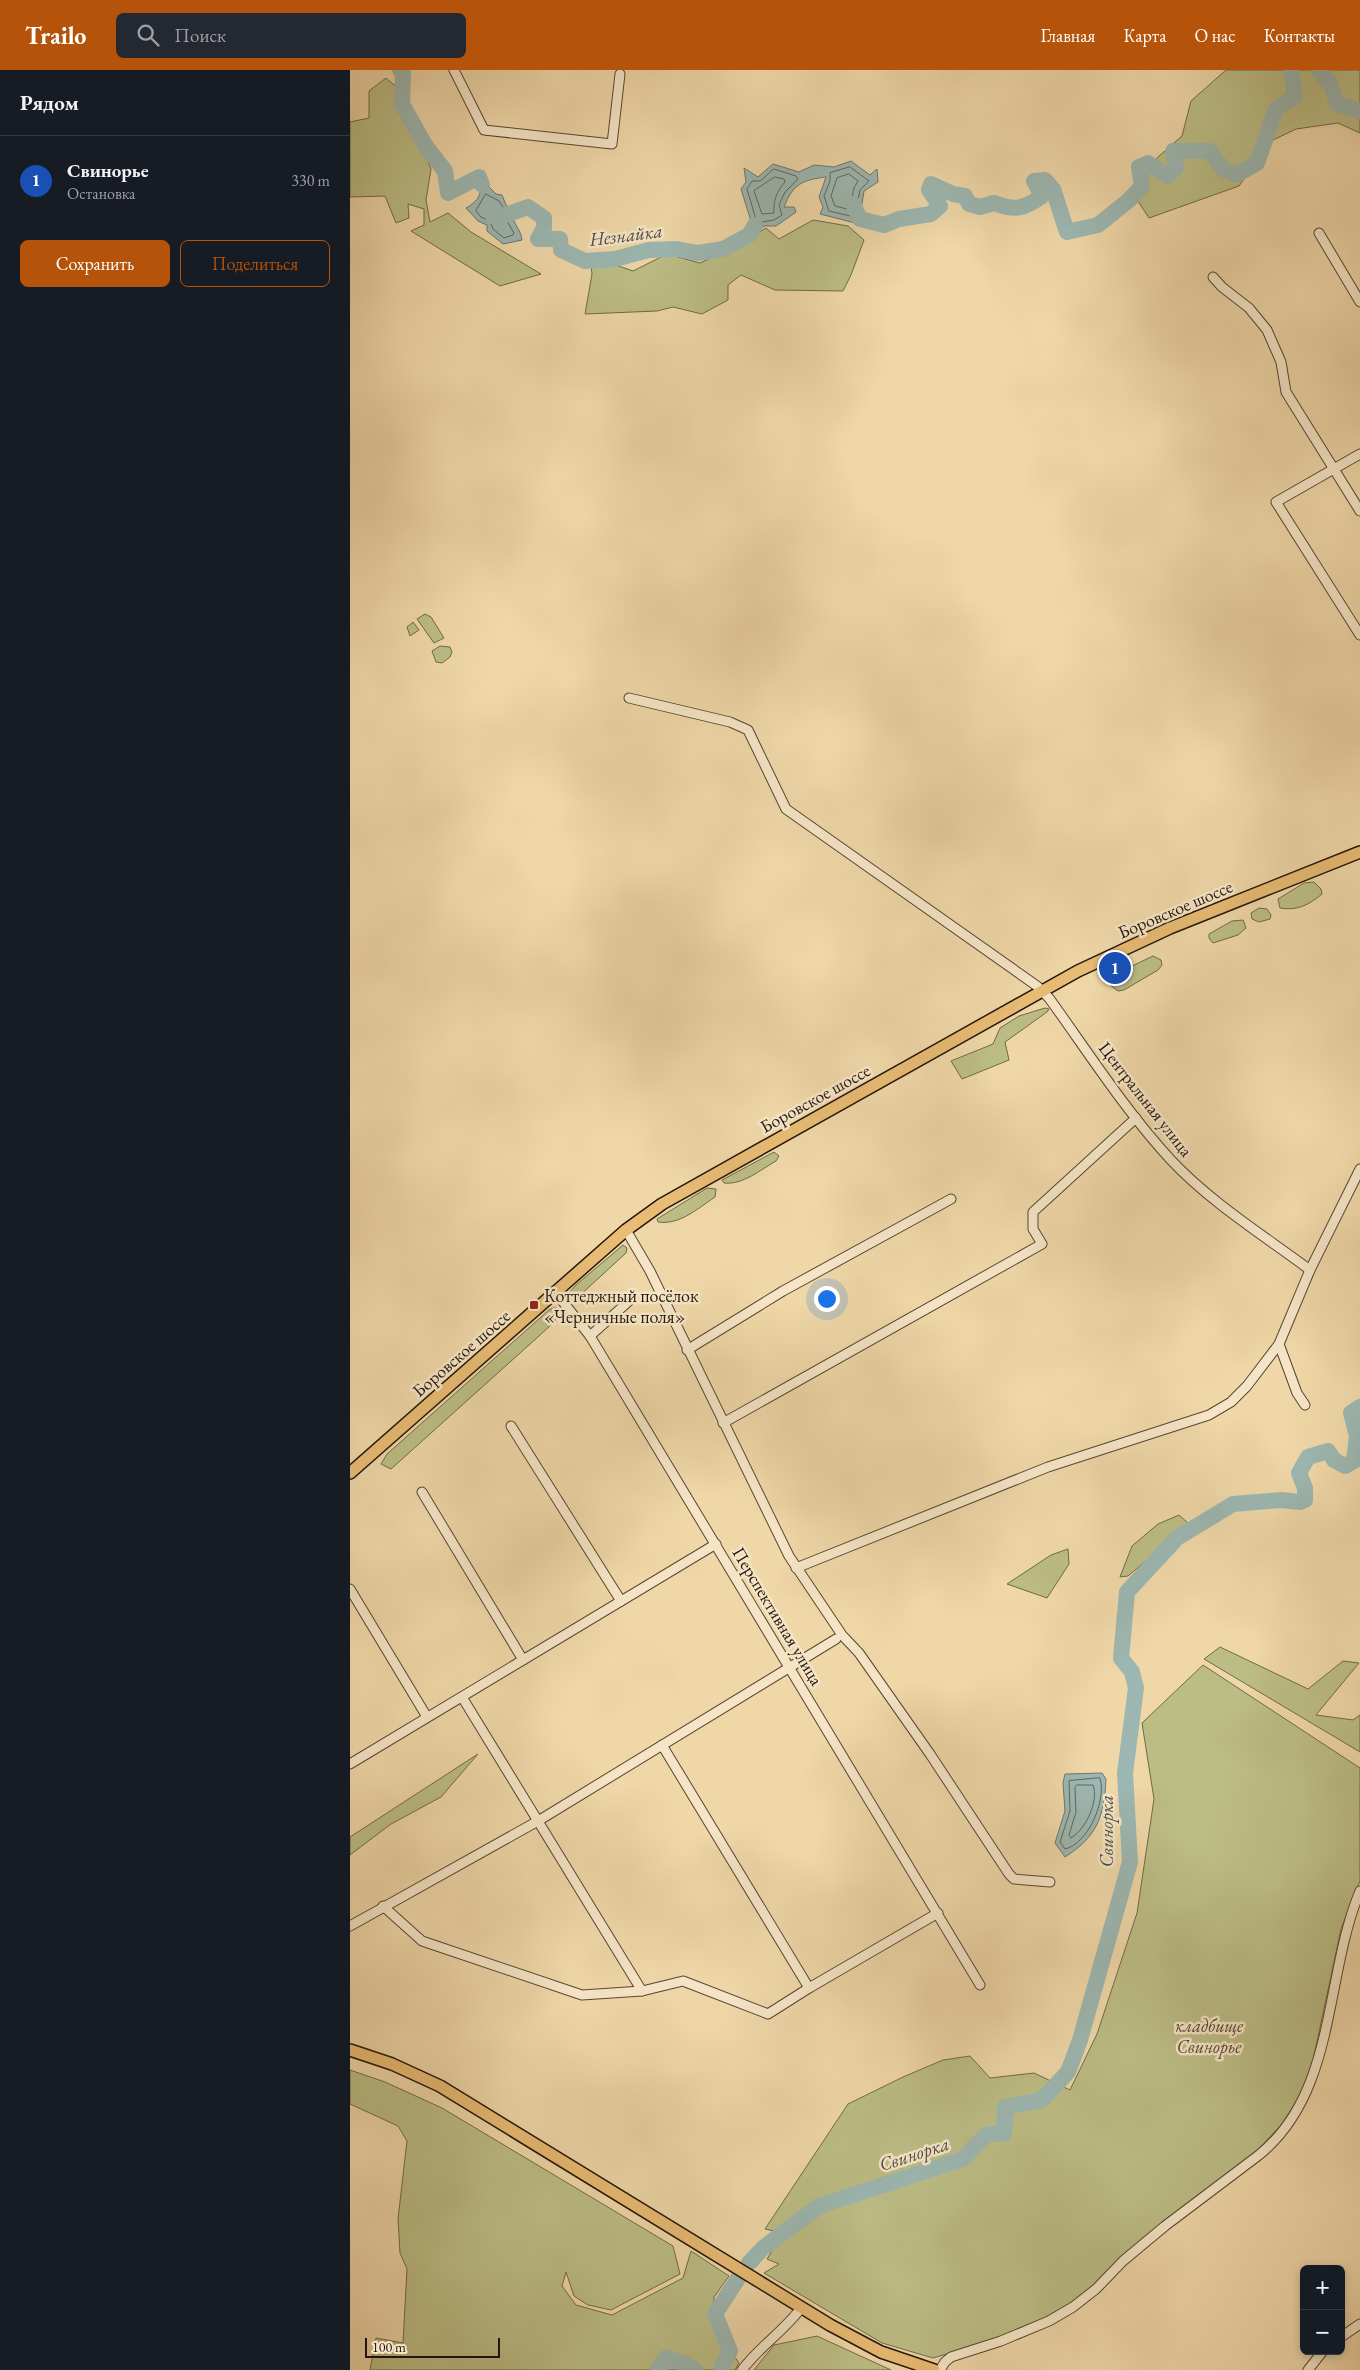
<!DOCTYPE html>
<html lang="ru">
<head>
<meta charset="utf-8">
<style>
  :root { --surface:#171b24; --page:#242831; --text:#f1f3f6; --muted:#9ea1a6; --line:#363941; --accent:#b45309 }
  body { margin:0; font-family:"EB Garamond",serif; background:var(--page); color:var(--text) }
  .controls { position:absolute; right:15px; bottom:15px; display:grid; overflow:hidden; border-radius:8px; box-shadow:0 2px 8px #0003 }
  .controls button { width:45px; height:45px; display:grid; place-items:center; padding:0; border:0; border-bottom:1px solid var(--line); background:var(--surface); color:var(--text); font:25px sans-serif }
  .scale { position:absolute; left:15px; bottom:12px; width:135px; box-sizing:border-box; padding-left:5px; border:2px solid #24160c; border-top:0; font-size:14px; line-height:18px; white-space:nowrap; color:#24160c; -webkit-text-stroke:4px #f5e5c6; paint-order:stroke }
  .you { position:absolute; left:476px; top:1228px; width:18px; height:18px; margin:-12px; border:4px solid #fff; border-radius:50%; background:#1a73e8; box-shadow:0 0 0 8px #1a73e833 }
  .badge { display:grid; place-items:center; width:32px; height:32px; border-radius:50%; background:var(--accent); color:#fff; font-size:16px; font-weight:700 }
  .pin { position:absolute; translate:-50% -50%; border:2px solid #fff; box-shadow:0 1px 5px #0006 }
  .list { margin:0; padding:0; list-style:none }
  h2 { display:flex; justify-content:space-between; align-items:center; height:65px; margin:0; padding:0 20px; font-size:21px }
  h2 small { font-size:16px; font-weight:400; color:var(--muted) }
  .list li { display:grid; grid-template-columns:32px 1fr auto; gap:15px; align-items:center; box-sizing:border-box; height:90px; padding:0 20px; border-top:1px solid var(--line) }
  .list b { display:block; font-size:19px; white-space:nowrap }
  .list p { margin:0; font-size:16px; white-space:nowrap; color:var(--muted) }
  .list em { font-size:16px; font-style:normal; color:var(--muted) }
  .actions { display:flex; gap:10px; padding:15px 20px }
  .actions a { flex:1; padding:11px 0; border:1px solid var(--accent); border-radius:8px; text-align:center; font-size:18px; color:var(--accent) }
  .actions .main { background:var(--accent); color:#fff }
  .icon { flex:none; width:28px; height:28px; fill:none; stroke:currentColor; stroke-width:2; stroke-linecap:round; stroke-linejoin:round }
  .map { position:relative; flex:none; width:1010px; height:2300px; overflow:hidden }
  header { display:flex; align-items:center; gap:30px; box-sizing:border-box; height:70px; padding:0 25px; background:var(--accent); color:#fff }
  header strong { font-size:24px }
  nav { display:flex; gap:28px; margin-inline-start:auto; font-size:18px }
  .search { width:350px; height:45px; background:var(--page); display:flex; align-items:center; gap:12px; box-sizing:border-box; padding:0 18px; border-radius:8px; color:var(--muted); font-size:19px }
  main { display:flex }
  aside { flex:1; background:var(--surface) }
  .map>svg:first-child { display:block }
  .green { fill:#bcbd85; stroke:#706a48 }
  .water { fill:#9cb7b1; stroke:#6c776f }
  .lines { fill:none; stroke-linecap:round; stroke-linejoin:round }
  .shore { stroke:#60665e; stroke-width:1 }
  .river { stroke:#9cb7b1; stroke-width:16 }
  .minor-casing { stroke:#574633; stroke-width:11 }
  .major-casing { stroke:#24160c; stroke-width:14 }
  .minor { stroke:#f5e5c6; stroke-width:9 }
  .major { stroke:#e8bc74; stroke-width:11 }
  .poi-dot { fill:#8f2418; stroke:#f5e5c6; stroke-width:2 }
  .labels { text-anchor:middle; dominant-baseline:central; stroke-width:5; stroke-linejoin:round; paint-order:stroke }
  .street-label { font-size:18px; fill:#24160c; stroke:#f5e5c6 }
  .poi-label { font-size:18px; fill:#24160c; stroke:#f5e5c6; text-anchor:start }
  .park-label { font-size:18px; font-style:italic; fill:#524830; stroke:#f5e5c6 }
  .water-label { font-size:19px; font-style:italic; fill:#4e4e46; stroke:#f5e5c6 }
</style>
</head>
<body>
<header>
<strong>Trailo</strong>
<div class="search"><svg class="icon" aria-label="search" viewBox="0 0 24 24"><circle cx="10" cy="10" r="6"/><path d="M15 15l6 6"/></svg>Поиск</div>
<nav><a>Главная</a><a>Карта</a><a>О нас</a><a>Контакты</a></nav>
</header>
<main>
<aside>
<h2>Рядом<small></small></h2>
<ul class="list">
<li><span class="badge" style="background:#1a4fb4">1</span><div><b>Свинорье</b><p>Остановка</p></div><em>330 m</em></li>
</ul>
<div class="actions"><a class="main">Сохранить</a><a>Поделиться</a></div>
</aside>
<div class="map">
<svg width="1010" height="2300" viewBox="0 0 1010 2300">
  <rect width="100%" height="100%" fill="#efd7a8"/>
  <filter id="stains"><feTurbulence type="fractalNoise" baseFrequency=".004" numOctaves="4"/><feColorMatrix values="0 0 0 0 .2 0 0 0 0 .09 0 0 0 0 .02 0 0 0 .5 -.17"/></filter>
  <radialGradient id="worn" r=".72"><stop offset=".6" stop-color="#630" stop-opacity="0"/><stop offset="1" stop-color="#630" stop-opacity=".3"/></radialGradient>
  <g class="green">
    <polygon points="876,0 1010,0 1010,63 988,53 946,59 921,71 889,116 799,148 780,119 808,87 832,66 841,31"/>
    <polygon points="36,8 50,20 52,34 69,66 81,99 76,130 80,152 98,143 121,162 191,204 150,216 61,161 74,155 74,139 58,134 59,148 46,153 35,126 0,127 0,52 19,48 19,21"/>
    <polygon points="463,150 498,156 514,170 501,205 493,221 425,220 391,205 378,215 378,230 352,244 323,237 307,241 235,244 242,204 241,196 263,194 283,201 317,184 350,193 372,183 416,158 429,169"/>
    <polygon points="75,544 81,547 94,568 84,573 67,549"/>
    <polygon points="63,552 69,560 60,566 57,557"/>
    <polygon points="90,576 100,577 102,582 100,587 92,593 86,592 82,581"/>
    <path d="M964,812L971,819L972,824C959,835 947,841 930,838L928,829L954,813Z"/>
    <polygon points="909,838 917,839 921,845 920,849 909,852 902,849 901,843"/>
    <polygon points="893,850 896,858 888,865 863,873 859,868 859,864 882,851"/>
    <polygon points="803,886 811,890 812,895 808,900 774,920 768,921 760,915 761,910 778,898"/>
    <polygon points="695,938 699,939 697,942 655,972 659,990 612,1009 601,991 643,974 650,958 669,946"/>
    <path d="M424,1082L429,1086L426,1091C410,1100 393,1115 374,1113L372,1110Z"/>
    <path d="M357,1118L366,1119L365,1127C347,1139 330,1155 308,1152L307,1149Z"/>
    <polygon points="273,1175 277,1178 276,1183 227,1228 221,1229 219,1223 226,1215"/>
    <polygon points="205,1237 209,1239 205,1251 189,1266 41,1399 31,1394 37,1384 199,1240"/>
    <polygon points="829,1445 839,1454 778,1506 770,1507 782,1476 808,1454"/>
    <polygon points="718,1479 719,1494 697,1528 657,1514 701,1485"/>
    <polygon points="870,1577 958,1619 993,1591 1009,1593 966,1645 1003,1650 1010,1645 1010,1682 854,1589"/>
    <polygon points="853,1595 1010,1698 1010,1811 991,1859 961,2000 951,2025 931,2055 904,2084 793,2168 727,2230 683,2254 644,2270 583,2288 532,2273 414,2203 429,2194 417,2189 433,2163 415,2159 498,2034 553,2007 593,1990 620,1986 640,2008 684,2003 720,2020 747,1964 787,1843 804,1729 792,1653"/>
    <polygon points="128,1684 91,1727 41,1754 0,1785 0,1767"/>
    <polygon points="0,2000 35,2012 92,2038 323,2176 330,2204 261,2240 238,2235 224,2226 216,2202 212,2216 226,2235 262,2245 333,2208 341,2181 379,2206 364,2227 364,2258 389,2293 385,2300 20,2300 26,2268 53,2273 57,2199 50,2183 48,2149 57,2071 48,2056 0,2034"/>
    <polygon points="467,2266 541,2300 404,2300 424,2275"/>
  </g>
  <g class="water">
    <path d="M501,91L520,105L527,99L528,112L514,121L511,140L516,150L513,155L470,144L473,137L469,127L476,107C452,110 443,114 434,137H444L446,142L426,156H414L406,163L391,172L387,168L401,151L391,119L396,112L394,98L408,107L423,94L449,102L464,95L484,97Z"/>
    <path d="M126,101H134L137,110L135,113L146,124L152,125L156,135L162,140C161,153 171,158 172,170L153,174L137,161V155L128,151L116,138C126,132 133,126 129,114L118,113L121,106Z"/>
    <path d="M752,1703L756,1709C754,1746 748,1766 715,1787L705,1773L715,1741L713,1713L715,1704Z"/>
  </g>
  <g class="lines">
    <g class="shore">
      <polygon points="500,97 519,111 510,120 506,139 507,145 505,147 479,141 474,126 480,111 480,103"/>
      <polygon points="424,99 446,106 448,109 435,122 429,135 432,145 424,150 407,153 397,119 402,111 410,111"/>
      <polygon points="499,104 508,111 504,118 500,138 497,139 485,136 481,126 487,108"/>
      <path d="M425,107L434,109L435,112C427,121 423,131 424,143L412,144L404,121Z"/>
      <polygon points="136,124 149,131 157,143 157,151 164,163 163,165 154,168 143,159 140,151 131,147 126,141"/>
      <path d="M750,1708C757,1730 738,1774 715,1779L710,1772L720,1741L719,1711Z"/>
      <path d="M727,1715H743C749,1731 736,1759 721,1768L719,1765L726,1742L725,1717Z"/>
    </g>
    <g class="river">
      <polyline points="50,0 53,3 52,34 75,75 95,101 98,123 129,107 132,115"/>
      <polyline points="969,0 981,15 987,34 1010,41"/>
      <path d="M503,134L510,149L534,155L549,149L581,144L590,136L579,120L581,114L603,124L615,126L619,134L630,137L644,133C665,141 674,139 692,126L684,111L695,110L703,119L717,162L748,155L779,130L792,116L789,97L798,93L817,106L826,98L823,81H860L873,99L886,105L907,93L926,39L945,26L941,0"/>
      <polyline points="142,142 143,146 156,145 178,137 194,148 194,158 188,169 210,169 211,180 235,191 265,189 299,180 327,179 348,183 373,179 399,165 405,155"/>
      <polyline points="399,2193 413,2178 469,2136 613,2089 637,2064 654,2064 655,2037 692,2030 718,2002 730,1970 780,1792 775,1703 786,1618 782,1602 771,1588 777,1522 827,1468 883,1434 931,1430 950,1432 955,1430 955,1418 949,1403 958,1387 978,1381 984,1390 995,1396 1004,1391 1007,1366 1001,1343 1010,1337"/>
      <polyline points="308,2300 316,2288 333,2293 345,2300"/>
      <polyline points="372,2300 372,2296 380,2281 365,2244 389,2207"/>
    </g>
    <g class="minor-casing">
      <g id="minor">
        <polyline points="104,0 134,60 262,74 270,4"/>
        <polyline points="969,163 1010,232"/>
        <polyline points="863,207 872,217 899,238 917,260 931,292 936,322 1010,441"/>
        <polyline points="1010,384 926,432 1010,565"/>
        <path d="M279,628L380,652L398,660L436,739L687,916L699,928C738,982 775,1040 820,1089C860,1132 913,1165 960,1200"/>
        <polyline points="276,1160 300,1201 439,1486 492,1565 509,1583 580,1684 659,1804 664,1809 700,1812"/>
        <polyline points="206,1223 240,1266 630,1915"/>
        <polyline points="240,1266 279,1231"/>
        <polyline points="929,1274 947,1323 955,1335"/>
        <polyline points="337,1280 433,1221 601,1129"/>
        <polyline points="373,1353 692,1174 683,1159 683,1142 786,1048"/>
        <polyline points="161,1356 271,1531"/>
        <polyline points="72,1422 173,1590"/>
        <polyline points="446,1498 698,1397 859,1345 881,1332 897,1316 929,1274 960,1200 1010,1099"/>
        <polyline points="0,1519 77,1647"/>
        <polyline points="112,1627 292,1921"/>
        <polyline points="312,1675 459,1918"/>
        <polyline points="0,1694 366,1474"/>
        <polyline points="33,1836 72,1871 232,1925 292,1921 333,1911 418,1944 459,1918 588,1843"/>
        <polyline points="0,1856 188,1751 486,1569"/>
        <polyline points="991,2267 1010,2254"/>
        <path d="M392,2300C409,2277 434,2261 451,2238"/>
        <path d="M590,2300L595,2292L601,2287L651,2271L699,2251L723,2237L746,2219L773,2191L815,2156L909,2085C987,2022 974,1907 1010,1821"/>
        <polyline points="958,2300 973,2281"/>
      </g>
    </g>
    <g class="major-casing">
      <g id="major">
        <polyline points="0,1403 276,1160 312,1134 728,901 820,858 1010,782"/>
        <polyline points="0,1980 42,1994 90,2016 480,2255 531,2282 584,2300"/>
      </g>
    </g>
    <use href="#minor" class="minor"/>
    <use href="#major" class="major"/>
  </g>
  <rect class="poi-dot" x="179" y="1230" width="10" height="10" rx="2.5"/>
  <g class="labels">
    <g class="street-label">
      <text transform="translate(825 839) rotate(-23)">Боровское шоссе</text>
      <text transform="translate(465 1028) rotate(-29)">Боровское шоссе</text>
      <text transform="translate(796 1029) rotate(52)">Центральная улица</text>
      <text transform="translate(111 1283) rotate(-41)">Боровское шоссе</text>
      <text transform="translate(428 1546) rotate(59)">Перспективная улица</text>
    </g>
    <g class="poi-label">
      <text x="194" y="1225">Коттеджный посёлок<tspan x="194" dy="21">«Черничные поля»</tspan></text>
    </g>
    <g class="park-label">
      <text x="859" y="1955">кладбище<tspan x="859" dy="21">Свинорье</tspan></text>
    </g>
    <g class="water-label">
      <text transform="translate(276 165) rotate(-7)">Незнайка</text>
      <text transform="translate(756 1761) rotate(-90)">Свинорка</text>
      <text transform="translate(564 2084) rotate(-18)">Свинорка</text>
    </g>
  </g>
  <rect width="100%" height="100%" filter="url(#stains)"/>
  <rect width="100%" height="100%" fill="url(#worn)"/>
</svg>
<div class="controls">
<button>+</button>
<button>−</button>
</div>
<div class="scale">100 m</div>
<div class="you"></div>
<div class="pin badge" style="left:765px;top:898px;background:#1a4fb4">1</div>
</div>
</main>
</body>
</html>
